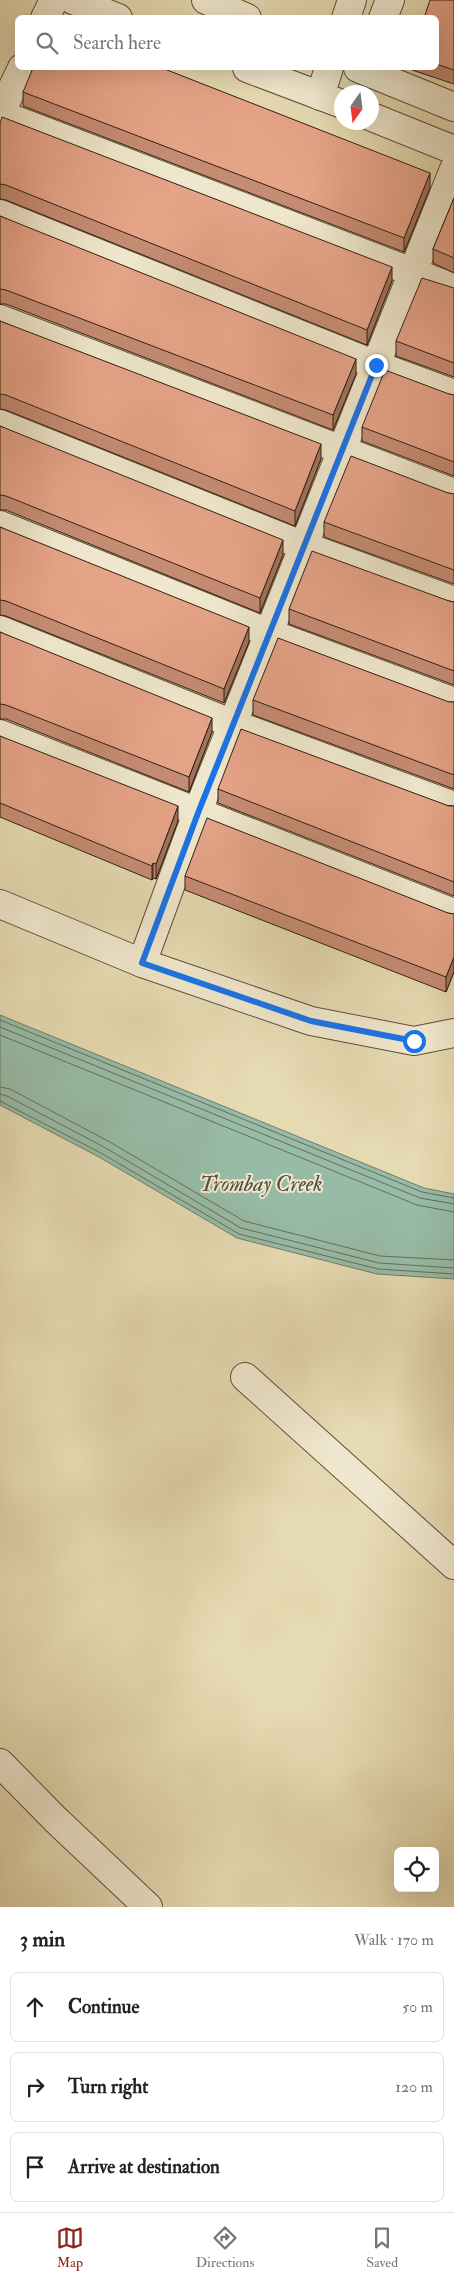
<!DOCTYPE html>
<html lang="en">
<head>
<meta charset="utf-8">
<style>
  :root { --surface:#fff; --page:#f6f6f6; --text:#222; --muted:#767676; --line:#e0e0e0; --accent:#8f2418 }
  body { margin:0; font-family:"IM FELL Double Pica",serif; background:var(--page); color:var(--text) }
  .controls { position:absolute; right:15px; bottom:15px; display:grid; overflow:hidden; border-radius:8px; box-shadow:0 5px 20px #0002 }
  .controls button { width:45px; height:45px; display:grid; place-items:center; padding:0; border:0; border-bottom:1px solid var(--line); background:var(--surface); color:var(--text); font:25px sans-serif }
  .compass { position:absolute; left:334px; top:85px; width:45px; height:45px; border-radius:50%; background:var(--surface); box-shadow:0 5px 20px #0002; rotate:194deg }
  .stop { position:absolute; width:15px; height:15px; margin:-11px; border:4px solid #1a73e8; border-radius:50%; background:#fff }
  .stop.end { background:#1a73e8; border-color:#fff; box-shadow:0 1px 5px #0008 }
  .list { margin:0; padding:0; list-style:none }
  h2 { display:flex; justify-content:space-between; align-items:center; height:65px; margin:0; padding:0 20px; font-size:21px }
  h2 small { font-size:16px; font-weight:400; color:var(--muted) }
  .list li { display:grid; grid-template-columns:32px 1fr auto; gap:15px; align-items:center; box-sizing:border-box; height:70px; margin:0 10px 10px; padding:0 10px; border:1px solid var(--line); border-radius:8px }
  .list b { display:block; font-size:19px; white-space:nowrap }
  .list em { font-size:16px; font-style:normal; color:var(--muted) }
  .icon { flex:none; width:28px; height:28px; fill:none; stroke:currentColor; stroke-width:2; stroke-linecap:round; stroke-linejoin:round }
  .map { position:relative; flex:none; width:454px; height:1907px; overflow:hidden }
  .search { position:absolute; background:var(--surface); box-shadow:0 5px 20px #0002; left:15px; right:15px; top:15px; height:55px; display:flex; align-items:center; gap:12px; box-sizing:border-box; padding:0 18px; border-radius:8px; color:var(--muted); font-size:19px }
  .sheet { height:305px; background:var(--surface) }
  nav { display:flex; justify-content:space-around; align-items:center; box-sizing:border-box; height:70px; border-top:1px solid var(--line); background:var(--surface); font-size:14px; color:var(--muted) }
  nav a { display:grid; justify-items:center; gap:2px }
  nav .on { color:var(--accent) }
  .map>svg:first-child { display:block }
  .water { fill:#97bba6; stroke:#6f7d6a }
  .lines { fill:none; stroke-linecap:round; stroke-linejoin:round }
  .shore { stroke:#656d5c; stroke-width:1 }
  .minor-casing { stroke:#604e39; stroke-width:30 }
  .tertiary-casing { stroke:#604e39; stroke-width:30 }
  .minor { stroke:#efe7cd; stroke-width:28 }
  .tertiary { stroke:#efe7cd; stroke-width:28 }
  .wall { fill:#c58c74; stroke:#331f11 }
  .shaded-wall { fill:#a0725e; stroke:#331f11 }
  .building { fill:#e5a387; stroke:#331f11 }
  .route { stroke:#1a73e8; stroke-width:6 }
  .labels { text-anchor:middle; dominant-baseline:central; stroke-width:4; stroke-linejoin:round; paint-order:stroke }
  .water-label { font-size:22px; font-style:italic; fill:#514e3e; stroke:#efe7cd }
</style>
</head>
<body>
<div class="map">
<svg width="454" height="1907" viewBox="0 0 454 1907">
  <rect width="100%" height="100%" fill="#e6dab2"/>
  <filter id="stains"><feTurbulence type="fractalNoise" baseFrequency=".004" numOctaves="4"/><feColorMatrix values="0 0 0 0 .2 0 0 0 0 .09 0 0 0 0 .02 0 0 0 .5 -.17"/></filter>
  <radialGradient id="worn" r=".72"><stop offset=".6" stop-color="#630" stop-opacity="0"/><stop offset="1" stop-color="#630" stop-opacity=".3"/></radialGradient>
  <polygon class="water" points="0,1015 424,1188 454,1194 454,1279 377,1274 237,1238 99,1157 0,1105"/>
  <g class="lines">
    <g class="shore">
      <polyline points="0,1020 422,1192 454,1198"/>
      <polyline points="0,1027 420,1198 454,1204"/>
      <polyline points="0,1035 417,1205 454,1212"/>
      <polyline points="0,1087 10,1089 108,1141 244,1221 380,1256 454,1260"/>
      <polyline points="0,1094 7,1096 104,1147 241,1228 379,1263 454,1268"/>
      <polyline points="0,1101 101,1153 239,1234 378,1269 454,1274"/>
    </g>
    <g class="minor-casing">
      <g id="minor">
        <polyline points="45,18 54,0"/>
        <polyline points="22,68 0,114 454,288"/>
        <polyline points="0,214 376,365 454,394"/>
        <polyline points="0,319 454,493"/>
        <polyline points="0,424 304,546 454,601"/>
        <polyline points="0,525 269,633 454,702"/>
        <polyline points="0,630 233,724 454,806"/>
        <polyline points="0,734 454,913"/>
        <polyline points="0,904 142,963 311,1021 414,1041 454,1033"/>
        <polyline points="142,963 197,813 454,169"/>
        <polyline points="245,1377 454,1565"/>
        <polyline points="0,1763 55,1819 148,1907"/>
      </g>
    </g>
    <g class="tertiary-casing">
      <g id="tertiary">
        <polyline points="73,0 118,18"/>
        <polyline points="206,0 247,18"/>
        <polyline points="346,18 352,0"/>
        <polyline points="383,18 390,0"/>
        <polyline points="247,68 342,104"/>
        <polyline points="358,68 454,107"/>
        <polyline points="320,96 329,68"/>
        <polyline points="372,117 454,150"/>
      </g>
    </g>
    <use href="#minor" class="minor"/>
    <use href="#tertiary" class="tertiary"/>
  </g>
  <g class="wall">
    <polygon points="454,0 454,84 412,70 412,68 436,68 436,18"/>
    <polygon points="23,92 430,188 404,252 23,106"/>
    <polygon points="0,124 392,281 367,345 6,200 0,199"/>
    <polygon points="454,198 454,273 433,263 433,249"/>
    <polygon points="0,216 356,374 333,430 6,304 0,304"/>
    <polygon points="454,288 454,377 396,356 396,341"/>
    <polygon points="0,321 321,459 295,526 6,410 0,409"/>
    <polygon points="449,394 454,395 454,476 362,441 362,427"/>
    <polygon points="0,426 283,555 260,613 6,510 0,510"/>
    <polygon points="448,493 454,494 454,584 324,537 324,522"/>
    <polygon points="0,527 249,642 224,703 6,616 0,615"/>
    <polygon points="449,601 454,602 454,685 289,624 289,609"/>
    <polygon points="0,632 212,732 189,792 6,719 0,719"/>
    <polygon points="253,700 454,702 454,789 253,715"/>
    <polygon points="0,736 178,821 156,879 153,878 152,880 0,817"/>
    <polygon points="218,789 454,806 454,896 218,803"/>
    <polygon points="185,876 454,914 454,972 446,992 185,890"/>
  </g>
  <g class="shaded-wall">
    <polygon points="430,173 430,188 404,252 404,238"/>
    <polygon points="392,267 392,281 367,345 367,330"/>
    <polygon points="356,359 356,374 333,430 333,415"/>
    <polygon points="321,444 321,459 295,526 295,511"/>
    <polygon points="283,540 283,555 260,613 260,598"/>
    <polygon points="249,627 249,642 224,703 224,689"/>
    <polygon points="212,718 212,732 189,792 189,777"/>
    <polygon points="178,806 178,821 156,879 156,864"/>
    <polygon points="153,863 153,878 152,880 152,866"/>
    <polygon points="454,957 454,972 446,992 446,977"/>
  </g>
  <g class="building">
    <polygon points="430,0 454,0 454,70 436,64 436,18 424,18"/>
    <polygon points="33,68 162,68 430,173 404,238 23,92"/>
    <polygon points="2,117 392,267 367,330 6,185 0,184 0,124"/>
    <polygon points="454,198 454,258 433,249"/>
    <polygon points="0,216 356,359 333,415 6,290 0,289"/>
    <polygon points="422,278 454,288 454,363 396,341"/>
    <polygon points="0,321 321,444 295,511 6,395 0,394"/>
    <polygon points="385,370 449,394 454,395 454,462 362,427"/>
    <polygon points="0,426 283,540 260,598 6,496 0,495"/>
    <polygon points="351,456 448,493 454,494 454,570 324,522"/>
    <polygon points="0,527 249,627 224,689 6,601 0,600"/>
    <polygon points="312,551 449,601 454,602 454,671 289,609"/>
    <polygon points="0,632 212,718 189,777 6,705 0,704"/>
    <polygon points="278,638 449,702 454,702 454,775 253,700"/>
    <polygon points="241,729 449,806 454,806 454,882 218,789"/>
    <polygon points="0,736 178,806 156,864 153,863 152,866 0,803"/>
    <polygon points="207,818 448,913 454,914 454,957 446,977 185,876"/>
  </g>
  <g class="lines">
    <polyline class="route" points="376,365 198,813 142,963 311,1021 414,1041"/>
  </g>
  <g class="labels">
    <g class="water-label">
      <text x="261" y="1184">Trombay Creek</text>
    </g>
  </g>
  <rect width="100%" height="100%" filter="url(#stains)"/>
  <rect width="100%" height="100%" fill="url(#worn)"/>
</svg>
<div class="controls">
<button><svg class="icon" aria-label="locate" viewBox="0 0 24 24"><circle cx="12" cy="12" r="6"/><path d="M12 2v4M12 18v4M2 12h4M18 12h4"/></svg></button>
</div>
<svg class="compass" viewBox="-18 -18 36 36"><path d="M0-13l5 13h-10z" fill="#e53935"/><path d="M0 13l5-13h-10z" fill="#767676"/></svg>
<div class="stop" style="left:414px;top:1041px"></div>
<div class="stop end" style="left:376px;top:365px"></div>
<div class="search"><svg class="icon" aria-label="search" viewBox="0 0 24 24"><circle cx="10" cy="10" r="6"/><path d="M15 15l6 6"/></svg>Search here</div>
</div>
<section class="sheet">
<h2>3 min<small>Walk · 170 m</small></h2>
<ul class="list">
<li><svg class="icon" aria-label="ahead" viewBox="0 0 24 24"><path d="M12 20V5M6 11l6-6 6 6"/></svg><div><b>Continue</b></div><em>50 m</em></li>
<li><svg class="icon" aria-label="right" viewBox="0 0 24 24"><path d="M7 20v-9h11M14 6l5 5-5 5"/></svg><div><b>Turn right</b></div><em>120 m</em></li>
<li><svg class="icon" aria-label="arrive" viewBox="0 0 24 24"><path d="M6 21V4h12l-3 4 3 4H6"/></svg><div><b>Arrive at destination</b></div></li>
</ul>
</section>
<nav>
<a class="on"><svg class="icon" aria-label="map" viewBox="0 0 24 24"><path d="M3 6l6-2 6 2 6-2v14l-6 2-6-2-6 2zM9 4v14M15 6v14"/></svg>Map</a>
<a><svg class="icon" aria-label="directions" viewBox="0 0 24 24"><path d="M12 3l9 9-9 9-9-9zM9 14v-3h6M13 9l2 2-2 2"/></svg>Directions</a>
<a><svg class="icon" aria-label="saved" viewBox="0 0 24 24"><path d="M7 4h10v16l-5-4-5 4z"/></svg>Saved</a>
</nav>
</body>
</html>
